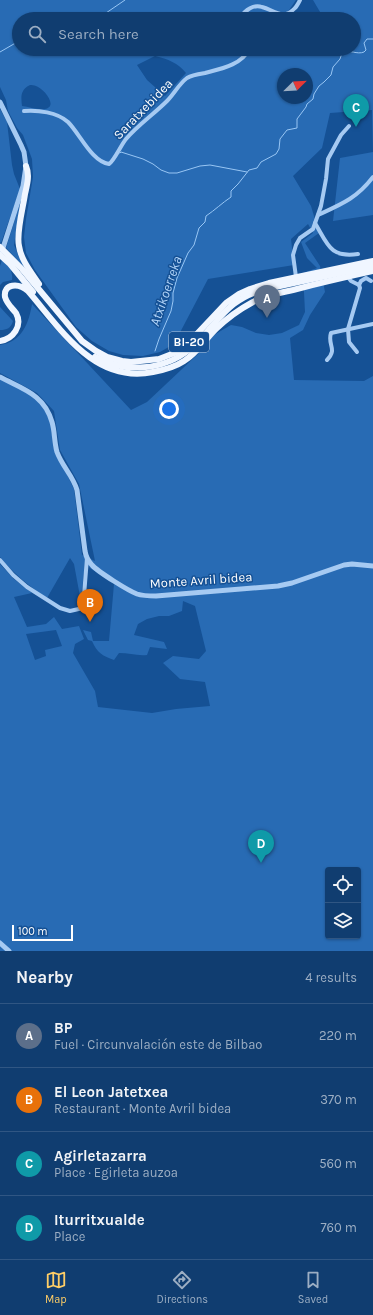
<!DOCTYPE html>
<html lang="en">
<head>
<meta charset="utf-8">
<style>
  :root { --surface:#103d70; --page:#194475; --text:#f1f3f6; --muted:#9caec3; --line:#305683; --accent:#ffce66 }
  body { margin:0; font-family:Karla,sans-serif; background:var(--page); color:var(--text) }
  .controls { position:absolute; right:12px; bottom:12px; display:grid; overflow:hidden; border-radius:4px; box-shadow:0 1px 3px #0004 }
  .controls button { width:36px; height:36px; display:grid; place-items:center; padding:0; border:0; border-bottom:1px solid var(--line); background:var(--surface); color:var(--text); font:20px sans-serif }
  .compass { position:absolute; left:277px; top:68px; width:36px; height:36px; border-radius:50%; background:var(--surface); box-shadow:0 1px 3px #0004; rotate:66deg }
  .scale { position:absolute; left:12px; bottom:10px; width:61px; box-sizing:border-box; padding-left:4px; border:2px solid #fff; border-top:0; font-size:11px; line-height:14px; white-space:nowrap; color:#fff; -webkit-text-stroke:3px #155195; paint-order:stroke }
  .you { position:absolute; left:169px; top:409px; width:14px; height:14px; margin:-10px; border:3px solid #fff; border-radius:50%; background:#1a73e8; box-shadow:0 0 0 6px #1a73e833 }
  .badge { display:grid; place-items:center; width:26px; height:26px; border-radius:50%; background:var(--accent); color:#fff; font-size:13px; font-weight:700 }
  .pin { position:absolute; translate:-50% -33px; filter:drop-shadow(0 1px 2px #0008) }
  .pin::after { content:''; position:absolute; top:21px; width:14px; height:12px; background:inherit; clip-path:polygon(0 0,100% 0,50% 100%) }
  .list { margin:0; padding:0; list-style:none }
  h2 { display:flex; justify-content:space-between; align-items:center; height:52px; margin:0; padding:0 16px; font-size:17px }
  h2 small { font-size:13px; font-weight:400; color:var(--muted) }
  .list li { display:grid; grid-template-columns:26px 1fr auto; gap:12px; align-items:center; box-sizing:border-box; height:64px; padding:0 16px; border-top:1px solid var(--line) }
  .list b { display:block; font-size:15px; white-space:nowrap }
  .list p { margin:0; font-size:13px; white-space:nowrap; color:var(--muted) }
  .list em { font-size:13px; font-style:normal; color:var(--muted) }
  .icon { flex:none; width:22px; height:22px; fill:none; stroke:currentColor; stroke-width:2; stroke-linecap:round; stroke-linejoin:round }
  .map { position:relative; flex:none; width:373px; height:951px; overflow:hidden }
  .search { position:absolute; background:var(--surface); box-shadow:0 1px 3px #0004; left:12px; right:12px; top:12px; height:44px; display:flex; align-items:center; gap:10px; box-sizing:border-box; padding:0 14px; border-radius:22px; color:var(--muted); font-size:15px }
  .sheet { height:308px; background:var(--surface) }
  nav { display:flex; justify-content:space-around; align-items:center; box-sizing:border-box; height:56px; border-top:1px solid var(--line); background:var(--surface); font-size:11px; color:var(--muted) }
  nav a { display:grid; justify-items:center; gap:2px }
  nav .on { color:var(--accent) }
  .map>svg:first-child { display:block }
  .green { fill:#286bb4; fill-rule:evenodd }
  .lines { fill:none; stroke-linecap:round; stroke-linejoin:round }
  .stream { stroke:#98c6f4; stroke-width:1 }
  .minor { stroke:#a6caf2; stroke-width:4 }
  .tertiary { stroke:#a6caf2; stroke-width:5 }
  .primary { stroke:#f0f6ff; stroke-width:6 }
  .labels { text-anchor:middle; dominant-baseline:central; stroke-width:3; stroke-linejoin:round; paint-order:stroke }
  .shield { fill:#155195; stroke:#b9cbdf; stroke-width:1 }
  .shield-label { font-size:12px; font-weight:bold; fill:#fff }
  .street-label { font-size:13px; fill:#fff; stroke:#155195 }
  .water-label { font-size:14px; font-style:italic; fill:#b2d4f8; stroke:#155195 }
</style>
</head>
<body>
<div class="map">
<svg width="373" height="951" viewBox="0 0 373 951">
  <rect width="100%" height="100%" fill="#155195"/>
  <g class="green">
    <path d="M0,0H296L283,19H19V49H354V19H321L323,17L313,0H373V215L333,221L340,158L373,152L372,110L330,113L322,148L293,176L311,206L319,233L305,243L320,266L325,292L310,315L303,330L290,338L294,380L364,381L373,376V951H0V564L14,579L32,593L14,597L27,627L46,624L54,617L62,629L79,626L84,639L75,644L73,653L95,691L98,707L152,713L176,709L210,706L205,682L180,679L163,663L173,656L199,659L206,651L195,606L183,601L182,611L169,616H159L147,619L138,624L134,635L164,642L167,649L150,647L147,655C137,656 129,653 119,653L114,660C103,656 97,653 92,641L88,640L83,630L91,632L93,641H109L114,584L90,568L85,561L81,602L74,564L70,558L47,598C29,586 14,574 0,557V379L20,389L37,399L47,414L51,424L53,446L74,489L82,555L95,561L79,484L60,450L54,411L37,393L0,373V345C22,342 29,323 32,304L131,410L147,402L198,354C203,340 219,332 231,325L242,327L256,333L269,335L282,333L299,325L305,312L303,273L317,268L307,258L301,242L313,233L308,224L291,239L294,265L208,279L174,344L160,352L143,356L123,355L109,351L92,341L76,327L35,270L26,253L24,237L26,219L33,177L32,159L23,135L17,128L8,111L6,100L0,87ZM155,56C168,59 178,63 186,73L165,96L147,80L137,65ZM283,74H307V98H283ZM30,85C32,85 34,85 36,86C43,88 59,106 45,109C38,110 29,107 22,106C21,97 20,90 30,85ZM56,630L62,646L45,650L46,656L35,660L26,634ZM328,870H358V936H328Z"/>
    <polygon points="0,109 7,122 12,165 14,174 20,189 1,243 0,242"/>
    <polygon points="21,200 14,245 20,259 27,270 6,248"/>
    <path d="M2,260L11,269C11,273 13,275 12,280L3,282L0,285V266Z"/>
    <path d="M0,307L13,321C11,328 7,330 0,330Z"/>
  </g>
  <g class="lines">
    <g class="stream">
      <polyline points="100,19 106,13 125,0"/>
      <polyline points="0,52 19,41"/>
      <polyline points="120,153 121,152 143,159 153,164 161,170 169,173 177,173 200,166 210,165 247,172"/>
      <path d="M155,351L159,339L171,311L173,301V293L177,278L188,253L194,245L199,228L205,222L206,216C215,210 222,203 231,197V191L238,184L249,170L257,168L261,162L276,154L279,149L280,139L287,130L297,128V119L306,107L307,104L313,99L314,94L319,86L324,82L331,75L333,67L340,59L342,53C350,49 357,55 364,52L366,50L364,43L367,39H373"/>
    </g>
    <g class="minor">
      <path d="M241,19V17C245,10 254,4 262,7C274,10 283,21 295,8C297,6 299,2 300,0"/>
      <path d="M24,111C38,110 57,112 68,122C80,134 92,162 109,164C114,161 121,145 126,139C138,125 154,114 167,101C174,94 179,84 187,78C192,75 199,74 205,73C220,69 242,65 249,49"/>
      <path d="M318,215C342,204 357,198 373,177"/>
      <path d="M315,223C328,245 330,258 358,254"/>
      <polyline points="296,277 293,255 296,245 300,238 313,229 321,206 326,179 328,159 341,135 349,126"/>
      <polyline points="348,277 351,281 359,285 360,288 348,329 349,342 357,352"/>
      <polyline points="359,285 361,281 366,278 371,281"/>
      <path d="M327,360C338,349 327,345 331,333L373,324"/>
      <polyline points="0,560 13,575 27,587 60,608 70,611 83,608 87,558"/>
    </g>
    <g class="tertiary">
      <polyline points="0,102 21,145 24,152 26,166 23,186 2,251"/>
      <path d="M0,377C22,389 44,394 52,422C55,432 54,442 57,452C62,466 73,476 77,490L85,551C86,557 88,561 92,565C98,572 129,591 137,594C143,596 149,596 156,596L278,586L292,583L344,565L352,564L373,566"/>
      <polyline points="0,943 9,951"/>
    </g>
    <g class="primary">
      <path d="M26,166C30,175 27,185 25,194C23,208 16,233 19,246C21,260 31,272 39,284"/>
      <polyline points="0,247 22,269 82,341 96,351 107,357 122,361 131,362 159,359 177,352 194,337 226,303 239,294 250,289 269,283 373,261"/>
      <polyline points="0,255 10,264 33,292"/>
      <path d="M0,341C13,339 23,326 16,313C12,308 7,304 5,297C3,283 19,283 28,291C61,329 94,384 153,372C164,370 175,367 184,361C197,353 205,340 216,329C226,319 240,309 253,302C265,295 280,293 293,290C320,283 346,277 373,271"/>
      <path d="M95,357C125,373 163,371 190,349C218,325 225,299 266,289L373,266"/>
    </g>
  </g>
  <g class="labels">
    <rect class="shield" x="169" y="332" width="40" height="20" rx="3"/>
    <g class="shield-label">
      <text x="189" y="342">BI-20</text>
    </g>
    <g class="street-label">
      <text transform="translate(143 109) rotate(-46)">Saratxebidea</text>
      <text transform="translate(201 580) rotate(-4)">Monte Avril bidea</text>
    </g>
    <g class="water-label">
      <text transform="translate(166 291) rotate(-71)">Atxikoerreka</text>
    </g>
  </g>
</svg>
<div class="controls">
<button><svg class="icon" aria-label="locate" viewBox="0 0 24 24"><circle cx="12" cy="12" r="6"/><path d="M12 2v4M12 18v4M2 12h4M18 12h4"/></svg></button>
<button><svg class="icon" aria-label="layers" viewBox="0 0 24 24"><path d="M12 4l9 5-9 5-9-5zM3 14l9 5 9-5"/></svg></button>
</div>
<svg class="compass" viewBox="-18 -18 36 36"><path d="M0-13l5 13h-10z" fill="#e53935"/><path d="M0 13l5-13h-10z" fill="#9caec3"/></svg>
<div class="scale">100 m</div>
<div class="you"></div>
<div class="pin badge" style="left:267px;top:318px;background:#5c6f8a">A</div>
<div class="pin badge" style="left:90px;top:622px;background:#e8710a">B</div>
<div class="pin badge" style="left:356px;top:127px;background:#0f9aa8">C</div>
<div class="pin badge" style="left:261px;top:863px;background:#0f9aa8">D</div>
<div class="search"><svg class="icon" aria-label="search" viewBox="0 0 24 24"><circle cx="10" cy="10" r="6"/><path d="M15 15l6 6"/></svg>Search here</div>
</div>
<section class="sheet">
<h2>Nearby<small>4 results</small></h2>
<ul class="list">
<li><span class="badge" style="background:#5c6f8a">A</span><div><b>BP</b><p>Fuel · Circunvalación este de Bilbao</p></div><em>220 m</em></li>
<li><span class="badge" style="background:#e8710a">B</span><div><b>El Leon Jatetxea</b><p>Restaurant · Monte Avril bidea</p></div><em>370 m</em></li>
<li><span class="badge" style="background:#0f9aa8">C</span><div><b>Agirletazarra</b><p>Place · Egirleta auzoa</p></div><em>560 m</em></li>
<li><span class="badge" style="background:#0f9aa8">D</span><div><b>Iturritxualde</b><p>Place</p></div><em>760 m</em></li>
</ul>
</section>
<nav>
<a class="on"><svg class="icon" aria-label="map" viewBox="0 0 24 24"><path d="M3 6l6-2 6 2 6-2v14l-6 2-6-2-6 2zM9 4v14M15 6v14"/></svg>Map</a>
<a><svg class="icon" aria-label="directions" viewBox="0 0 24 24"><path d="M12 3l9 9-9 9-9-9zM9 14v-3h6M13 9l2 2-2 2"/></svg>Directions</a>
<a><svg class="icon" aria-label="saved" viewBox="0 0 24 24"><path d="M7 4h10v16l-5-4-5 4z"/></svg>Saved</a>
</nav>
</body>
</html>
